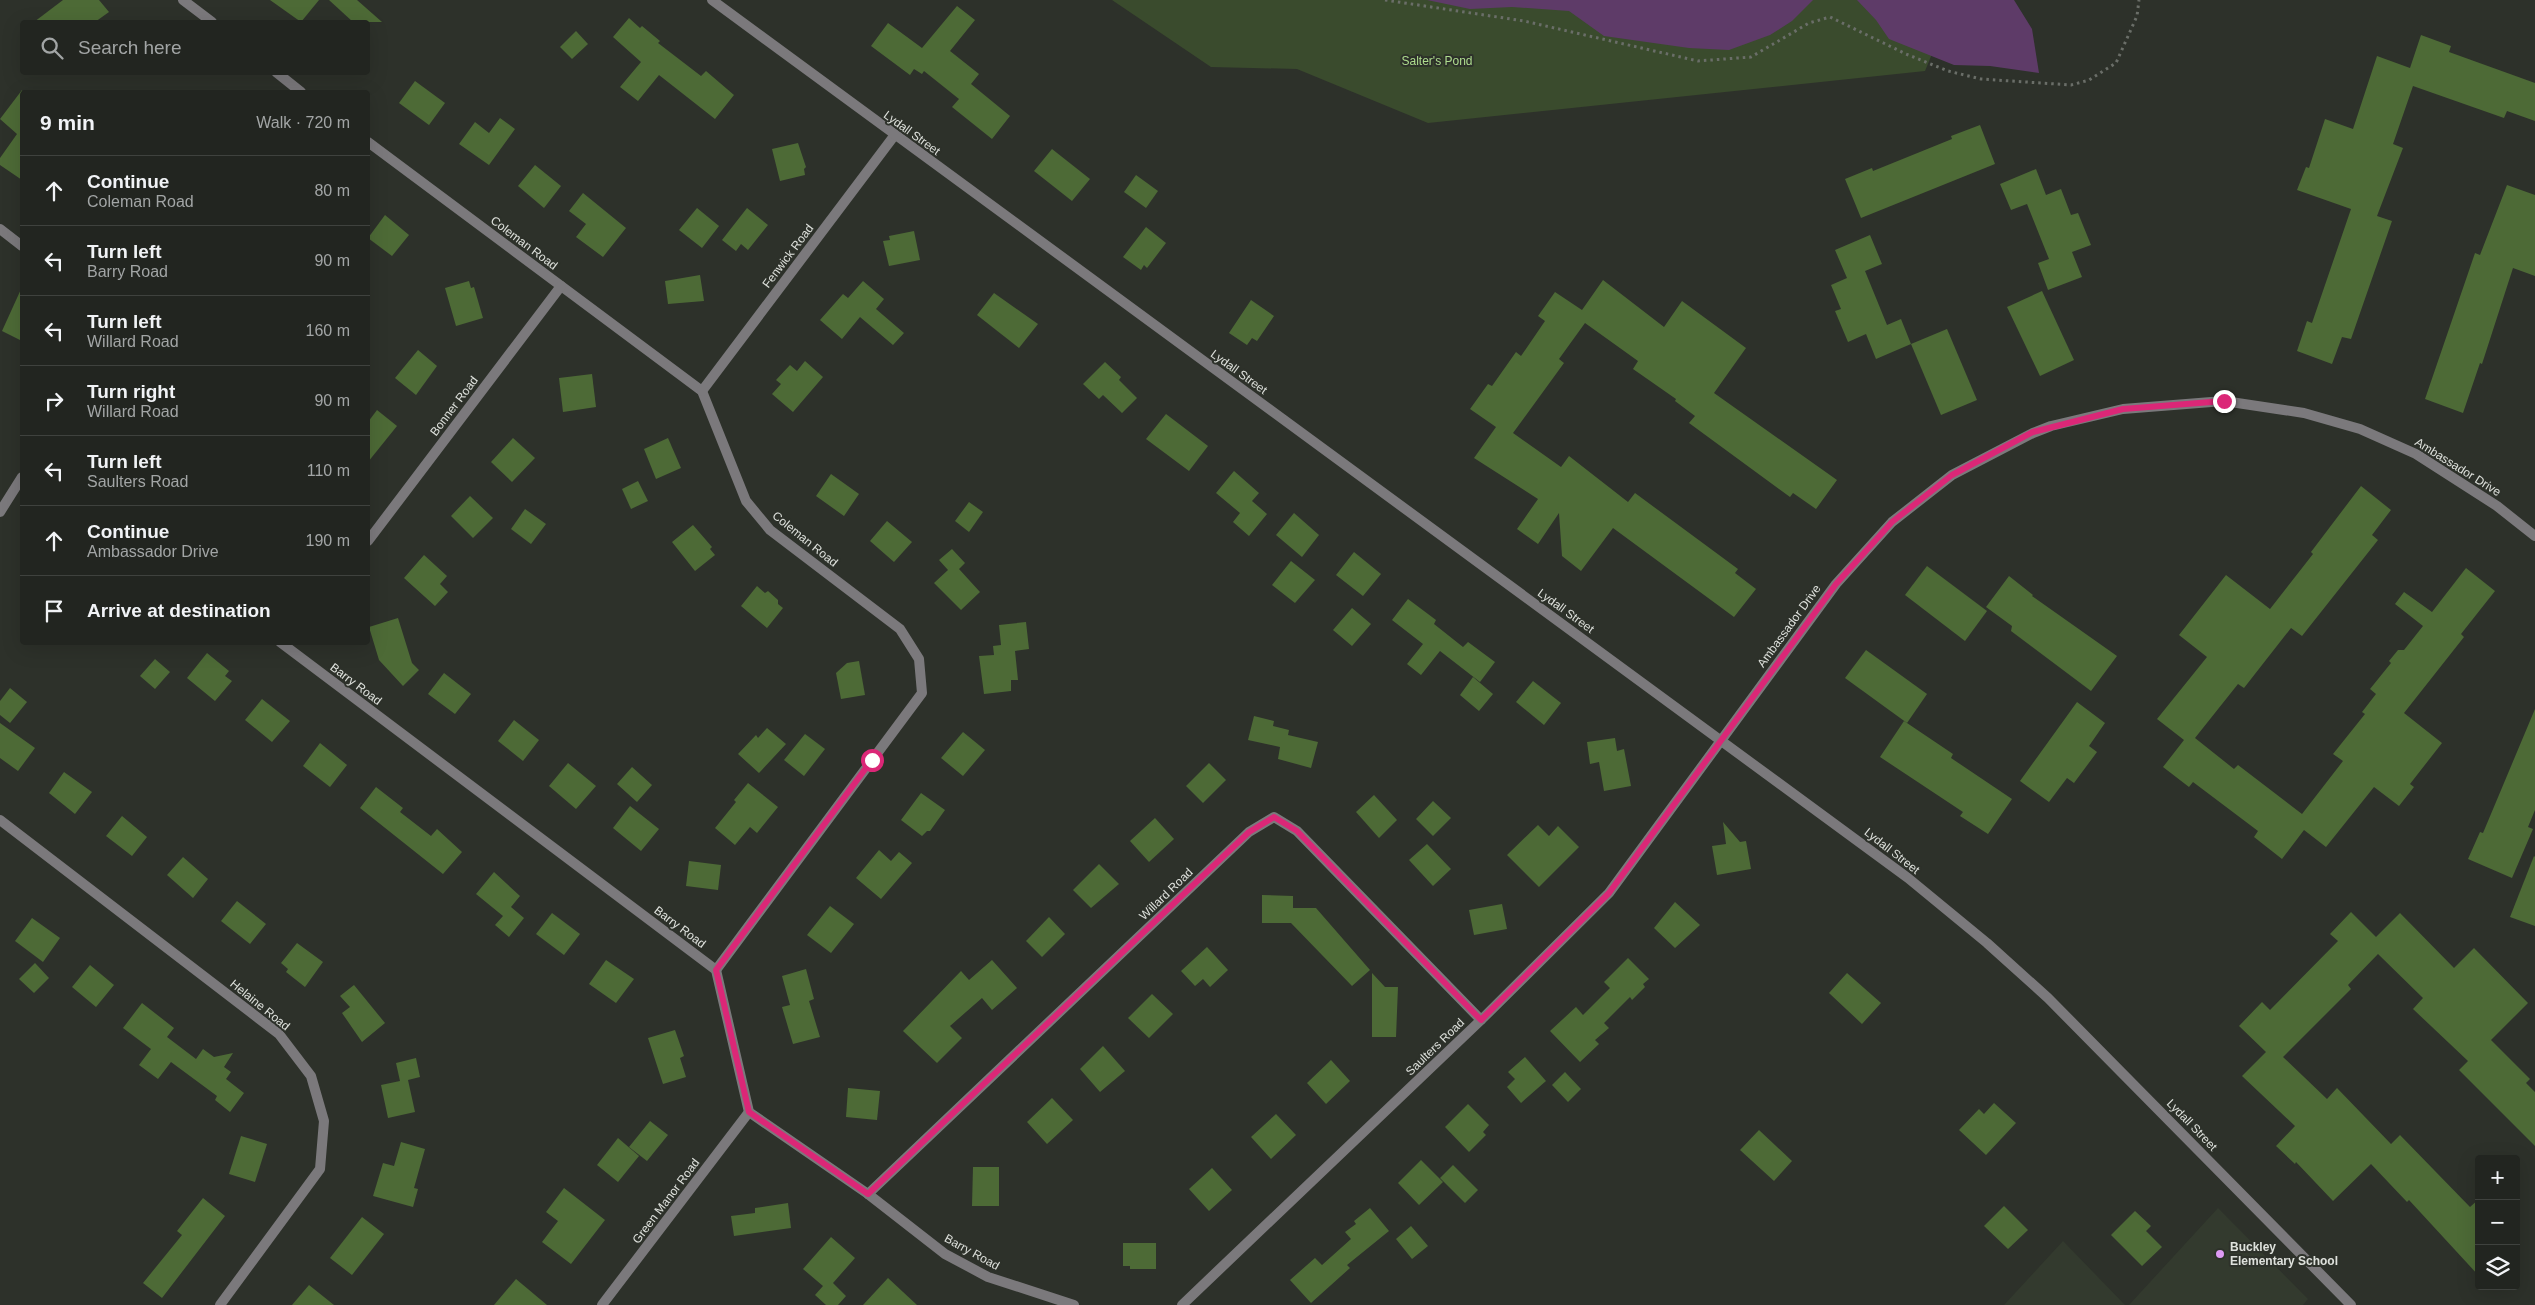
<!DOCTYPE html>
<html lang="en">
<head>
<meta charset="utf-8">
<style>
  :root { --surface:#222520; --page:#2e312d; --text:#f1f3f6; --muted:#a2a5a5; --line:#3f423e }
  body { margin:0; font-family:Helvetica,sans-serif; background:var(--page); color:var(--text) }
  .controls { position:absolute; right:15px; bottom:15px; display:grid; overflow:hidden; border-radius:5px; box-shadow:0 5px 20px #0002 }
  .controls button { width:45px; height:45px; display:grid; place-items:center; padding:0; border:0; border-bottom:1px solid var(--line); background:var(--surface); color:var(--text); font:25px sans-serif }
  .stop { position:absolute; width:15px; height:15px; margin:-11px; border:4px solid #db2777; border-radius:50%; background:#fff }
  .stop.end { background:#db2777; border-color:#fff; box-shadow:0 1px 5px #0008 }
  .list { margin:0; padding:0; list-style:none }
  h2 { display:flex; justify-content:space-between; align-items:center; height:65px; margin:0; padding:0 20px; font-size:21px }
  h2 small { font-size:16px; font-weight:400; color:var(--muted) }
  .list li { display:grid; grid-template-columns:32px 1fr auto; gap:15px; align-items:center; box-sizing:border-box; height:70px; padding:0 20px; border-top:1px solid var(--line) }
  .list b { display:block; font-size:19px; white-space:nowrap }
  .list p { margin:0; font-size:16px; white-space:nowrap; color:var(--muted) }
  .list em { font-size:16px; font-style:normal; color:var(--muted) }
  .icon { flex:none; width:28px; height:28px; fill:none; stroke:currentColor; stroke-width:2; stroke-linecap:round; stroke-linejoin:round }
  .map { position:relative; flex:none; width:2535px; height:1305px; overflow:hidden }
  .search { position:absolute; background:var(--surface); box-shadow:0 5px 20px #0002; left:20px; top:20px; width:350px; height:55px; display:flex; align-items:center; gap:12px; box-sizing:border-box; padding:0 18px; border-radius:5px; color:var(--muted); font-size:19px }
  .panel { position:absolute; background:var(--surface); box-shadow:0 5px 20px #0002; left:20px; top:90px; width:350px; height:555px; border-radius:5px }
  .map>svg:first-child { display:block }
  .built { fill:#333a2e }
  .green { fill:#3a4b2d }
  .water { fill:#5e3b68 }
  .building { fill:#4d6a36 }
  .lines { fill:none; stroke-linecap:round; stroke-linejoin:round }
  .path { stroke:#6a6e68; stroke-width:3; stroke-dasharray:2.5 4; stroke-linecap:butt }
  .minor { stroke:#7b797c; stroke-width:10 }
  .tertiary { stroke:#7b797c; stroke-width:10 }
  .route { stroke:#db2777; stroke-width:6 }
  .poi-dot { fill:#dd99f3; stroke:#2d312a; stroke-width:2 }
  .labels { text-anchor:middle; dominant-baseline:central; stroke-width:4; stroke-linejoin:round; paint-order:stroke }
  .park-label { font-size:12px; fill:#aedc8e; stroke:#2d312a }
  .street-label { font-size:12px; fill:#dee1dc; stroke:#2d312a }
  .poi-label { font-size:12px; font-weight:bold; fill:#dee1dc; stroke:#2d312a; text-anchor:start }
</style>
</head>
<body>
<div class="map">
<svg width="2535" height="1305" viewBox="0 0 2535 1305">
  <rect width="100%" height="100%" fill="#2d312a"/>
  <g class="built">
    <polygon points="2218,1208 2308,1299 2303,1305 2129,1305"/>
    <polygon points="2063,1241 2125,1305 2004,1305"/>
  </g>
  <polygon class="green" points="1112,0 1954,0 1925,71 1428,123 1297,69 1211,67"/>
  <g class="water">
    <polygon points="1427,0 1813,0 1792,21 1770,35 1729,50 1689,48 1604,36 1569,11 1512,7 1470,9"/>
    <polygon points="1857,0 2014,0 2032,29 2039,73 1990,66 1954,65 1889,39 1876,20"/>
  </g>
  <g class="building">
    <polygon points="63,0 99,0 109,12 95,22 34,22"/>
    <polygon points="270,0 319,0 301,22"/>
    <polygon points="329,0 357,0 382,22 353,22"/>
    <polygon points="957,6 975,20 950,51 979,74 971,84 1010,116 992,139 952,107 959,99 924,71 922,74 914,69 910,75 871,46 888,23 922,48"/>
    <polygon points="629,18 640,28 642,26 660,41 658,43 701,76 706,71 734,95 715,119 659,75 638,101 620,87 641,62 613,37"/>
    <polygon points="576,31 588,44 572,59 560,47"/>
    <polygon points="2421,35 2451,46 2449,52 2535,83 2535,121 2507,111 2504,118 2413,86 2393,144 2403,148 2377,216 2392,221 2351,339 2342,337 2332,364 2297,351 2307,321 2312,323 2351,209 2297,190 2306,167 2309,168 2325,119 2353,129 2377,56 2410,68"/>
    <polygon points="415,81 445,103 429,125 399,103"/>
    <polygon points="22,90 22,180 0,165 0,158 17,134 0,119"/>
    <polygon points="500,118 515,129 489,165 459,144 475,122 489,133"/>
    <polygon points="1980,125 1995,164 1861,218 1845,179 1872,168 1873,171 1952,139 1951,136"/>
    <polygon points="798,143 806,167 804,169 805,175 780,181 772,149"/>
    <polygon points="1052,149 1090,179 1072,201 1034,171"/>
    <polygon points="535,165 561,186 544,208 518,186"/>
    <polygon points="2036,169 2046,195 2061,189 2071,215 2078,213 2091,245 2072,252 2082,277 2048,290 2038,263 2049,259 2027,204 2011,210 2000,184"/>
    <polygon points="1136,175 1158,191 1146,208 1124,192"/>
    <polygon points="2507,185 2535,195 2535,276 2513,268 2482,364 2480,363 2463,413 2425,399 2475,253 2480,255"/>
    <polygon points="583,193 626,228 603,257 576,237 586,224 569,211"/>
    <polygon points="697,208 719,226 702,248 679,230"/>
    <polygon points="747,208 768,225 748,250 741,244 736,251 722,240"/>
    <polygon points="385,215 409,235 392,256 368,238"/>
    <polygon points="1146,227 1166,243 1147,268 1144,265 1141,270 1123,257"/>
    <polygon points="914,231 920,260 889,266 883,241 890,240 889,236"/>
    <polygon points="1870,235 1882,264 1865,271 1887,325 1901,319 1911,344 1876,359 1866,334 1848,342 1835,311 1841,309 1831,285 1847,278 1835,250"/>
    <polygon points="700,275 704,301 668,304 665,281"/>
    <polygon points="1603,280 1664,327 1682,301 1746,348 1714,393 1837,480 1816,509 1793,493 1790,497 1689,423 1695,416 1675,401 1676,399 1633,369 1638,361 1585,323 1559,359 1564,363 1513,433 1561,467 1569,456 1628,502 1635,493 1738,569 1735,573 1756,589 1734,617 1613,528 1581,571 1562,556 1559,513 1538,544 1517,529 1538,499 1474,458 1496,427 1470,409 1488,384 1492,386 1516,352 1521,356 1545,321 1538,316 1555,292 1582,310"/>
    <polygon points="469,281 471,288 474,287 483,318 456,326 445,288"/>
    <polygon points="863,281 884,299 876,309 904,333 893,345 860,317 842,339 820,320 843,294 848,298"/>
    <polygon points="22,287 22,341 2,331"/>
    <polygon points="2042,291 2074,360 2040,376 2007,307"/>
    <polygon points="994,293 1038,324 1019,348 977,315"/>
    <polygon points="1251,300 1274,316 1257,341 1252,338 1247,345 1229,333"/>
    <polygon points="1947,329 1977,400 1941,415 1911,344"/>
    <polygon points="418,350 437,366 416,395 395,378"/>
    <polygon points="805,361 823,377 793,412 772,394 781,384 776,380 790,365 797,371"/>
    <polygon points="1105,362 1121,377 1119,380 1137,398 1122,413 1103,395 1099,399 1083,384"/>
    <polygon points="592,374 596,407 563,412 559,378"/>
    <polygon points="377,410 397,426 368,462 368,422"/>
    <polygon points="1166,414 1208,446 1189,471 1146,439"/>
    <polygon points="513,438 535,458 512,482 491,462"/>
    <polygon points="668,438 681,468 656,479 644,449"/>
    <polygon points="1234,471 1259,493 1252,501 1267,514 1249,536 1233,522 1240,513 1216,493"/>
    <polygon points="831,474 859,494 844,516 816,496"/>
    <polygon points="638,481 648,501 631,509 622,489"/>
    <polygon points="2361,486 2391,510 2372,535 2378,540 2302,636 2291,628 2244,688 2238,684 2195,738 2234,769 2238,765 2302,814 2343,761 2333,754 2365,714 2362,712 2376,694 2370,689 2391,663 2389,661 2398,650 2404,650 2423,626 2395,604 2404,592 2432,612 2466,568 2495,591 2461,634 2464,637 2404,713 2442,743 2410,784 2414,787 2399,806 2374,787 2326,847 2304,830 2282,859 2254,837 2258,831 2193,782 2189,787 2163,767 2184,740 2157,719 2207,657 2179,635 2226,575 2270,609 2313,554 2311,552"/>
    <polygon points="470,496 493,518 473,538 451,516"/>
    <polygon points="969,502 983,512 969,532 955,521"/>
    <polygon points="525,509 546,524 531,544 511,529"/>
    <polygon points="1294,513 1319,535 1302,557 1276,535"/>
    <polygon points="887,521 912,542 894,562 870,541"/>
    <polygon points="693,525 712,547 710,549 715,555 695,571 672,542"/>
    <polygon points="952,549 965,563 959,569 980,592 961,610 934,583 948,570 939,560"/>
    <polygon points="1354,552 1381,574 1363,596 1336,575"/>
    <polygon points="424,555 447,576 440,584 448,592 435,606 404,578"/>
    <polygon points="1291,561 1315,580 1295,603 1272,585"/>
    <polygon points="1927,566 1987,611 1965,641 1905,595"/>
    <polygon points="2009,576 2033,595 2032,596 2117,656 2091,691 2011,631 2012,626 1986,607"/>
    <polygon points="757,586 765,593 768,591 778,600 778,604 783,608 767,628 741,606"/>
    <polygon points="1408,599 1436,620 1434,624 1463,647 1468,642 1495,662 1480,682 1440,651 1421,675 1407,664 1423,644 1392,620"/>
    <polygon points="1352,608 1371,624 1352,646 1333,630"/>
    <polygon points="398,618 412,663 419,670 403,686 379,660 369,627"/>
    <polygon points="1026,622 1029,649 1015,651 1018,680 1011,680 1011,691 984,694 979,656 994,655 993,646 1001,645 999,625"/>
    <polygon points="1866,650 1927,694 1907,723 1845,678"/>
    <polygon points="207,653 229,671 225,676 232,681 215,701 187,678"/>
    <polygon points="155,659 170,672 155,689 140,676"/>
    <polygon points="859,661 865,695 841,699 836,673 847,663"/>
    <polygon points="444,673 471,694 455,714 428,694"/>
    <polygon points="1473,677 1493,694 1479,711 1460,695"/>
    <polygon points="1533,681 1561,703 1544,725 1516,702"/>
    <polygon points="10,688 27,702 10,723 0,715 0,701"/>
    <polygon points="262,699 290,721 272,742 245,720"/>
    <polygon points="2077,702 2105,723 2089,746 2097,752 2074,783 2067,778 2049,802 2020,781"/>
    <polygon points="2535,709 2535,810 2528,827 2533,829 2512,878 2468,859 2480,832 2483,833"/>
    <polygon points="1254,716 1274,721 1273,726 1289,730 1288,735 1318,742 1311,768 1278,759 1280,747 1248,740"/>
    <polygon points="514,720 539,740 523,761 498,741"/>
    <polygon points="1904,721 1953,754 1951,758 2012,799 1988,834 1960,816 1963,812 1880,757"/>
    <polygon points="0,723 35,748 18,771 0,758"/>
    <polygon points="767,728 786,744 759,773 738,754 756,735 758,738"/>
    <polygon points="963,732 985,750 963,776 941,758"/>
    <polygon points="805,734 825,749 804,776 784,760"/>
    <polygon points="1615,738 1617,751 1624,749 1631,786 1604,791 1599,762 1590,764 1587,742"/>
    <polygon points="320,743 347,765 330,787 303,766"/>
    <polygon points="568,763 596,786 576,809 549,786"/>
    <polygon points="1209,763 1226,780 1203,803 1186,786"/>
    <polygon points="632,767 652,785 637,802 617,784"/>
    <polygon points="64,772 92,792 75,814 49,793"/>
    <polygon points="748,783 778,807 757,833 750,827 735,845 715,828 736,802 734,800"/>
    <polygon points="376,787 403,808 400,812 431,836 437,829 462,852 443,874 360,808"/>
    <polygon points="921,793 945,810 930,831 927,831 922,836 901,820"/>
    <polygon points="1374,795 1397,820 1379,838 1356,812"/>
    <polygon points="1433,801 1451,818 1433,836 1416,819"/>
    <polygon points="630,806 659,829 641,851 613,828"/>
    <polygon points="122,816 147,837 132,856 106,836"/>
    <polygon points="1155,818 1174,839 1149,862 1130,841"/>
    <polygon points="1723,822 1740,842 1746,841 1751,869 1717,875 1712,846 1726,844"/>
    <polygon points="1538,825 1549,836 1558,826 1579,847 1539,887 1507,855"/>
    <polygon points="1427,844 1451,869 1433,886 1409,860"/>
    <polygon points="879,850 891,861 899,852 912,863 881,899 856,878"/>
    <polygon points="2534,856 2535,857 2535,926 2510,917"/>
    <polygon points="183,857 208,879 193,898 167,875"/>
    <polygon points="689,861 721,865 718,890 686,886"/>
    <polygon points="1099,864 1119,884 1091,908 1073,890"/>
    <polygon points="494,872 520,896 511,907 524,918 509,937 495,925 503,916 476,894"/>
    <polygon points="1262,895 1293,896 1293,908 1316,908 1370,970 1352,986 1291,923 1262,923"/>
    <polygon points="237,901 266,924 250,944 221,921"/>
    <polygon points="1675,902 1700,925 1675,948 1654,928"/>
    <polygon points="1502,904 1507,929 1474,935 1469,910"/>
    <polygon points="830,906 854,924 831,953 807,935"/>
    <polygon points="2351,912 2376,937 2400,913 2454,968 2474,948 2528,1003 2491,1040 2530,1079 2526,1083 2535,1092 2535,1146 2459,1070 2468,1061 2413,1009 2423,998 2378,954 2348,985 2351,989 2283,1057 2327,1099 2337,1088 2391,1144 2400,1135 2470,1207 2479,1199 2479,1276 2409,1200 2407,1202 2371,1164 2333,1201 2296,1162 2295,1164 2276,1146 2295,1126 2242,1076 2266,1052 2239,1026 2262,1002 2270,1010 2338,941 2330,934"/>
    <polygon points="552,913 580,934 564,955 536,934"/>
    <polygon points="1049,917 1065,934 1042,957 1026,941"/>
    <polygon points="32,918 60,938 43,962 15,941"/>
    <polygon points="297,943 323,962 305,987 286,972 288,969 281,963"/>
    <polygon points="1207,947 1228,970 1210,987 1203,979 1195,986 1181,971"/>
    <polygon points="1628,958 1649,979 1643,984 1645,987 1632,1000 1630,997 1604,1023 1609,1028 1595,1040 1599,1044 1580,1062 1550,1031 1576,1007 1583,1015 1610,988 1604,982"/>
    <polygon points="606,960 634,979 616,1003 589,984"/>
    <polygon points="992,960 1017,988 992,1010 982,998 950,1026 962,1038 937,1063 903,1031 961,971 969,980"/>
    <polygon points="35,963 49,978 34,993 19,979"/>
    <polygon points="90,965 114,985 96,1007 72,987"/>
    <polygon points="806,969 814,999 809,1001 820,1037 793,1044 782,1007 790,1005 782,976"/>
    <polygon points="1372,973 1385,987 1398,987 1396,1037 1372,1037"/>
    <polygon points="1847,973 1881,1003 1862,1024 1829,993"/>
    <polygon points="354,985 385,1023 362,1042 342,1013 350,1007 340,996"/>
    <polygon points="1152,994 1173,1014 1149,1038 1128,1018"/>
    <polygon points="142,1003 174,1028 167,1037 196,1059 203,1049 214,1057 233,1053 224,1067 231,1072 226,1079 244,1093 230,1112 215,1100 217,1096 171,1062 158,1079 139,1065 151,1049 123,1028"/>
    <polygon points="675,1030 684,1056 680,1058 686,1077 663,1084 648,1038"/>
    <polygon points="1103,1046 1125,1071 1100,1092 1080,1069"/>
    <polygon points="1525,1057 1546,1081 1521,1103 1507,1087 1515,1079 1508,1072"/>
    <polygon points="416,1058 420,1077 408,1080 415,1112 388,1118 381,1085 400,1081 396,1063"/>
    <polygon points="1331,1060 1350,1081 1326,1104 1307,1083"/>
    <polygon points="1565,1072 1581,1089 1568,1102 1552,1085"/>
    <polygon points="848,1088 880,1091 877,1120 846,1117"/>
    <polygon points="1052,1098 1073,1120 1047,1144 1027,1122"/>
    <polygon points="1994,1103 2016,1123 1986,1155 1959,1130 1979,1109 1984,1114"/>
    <polygon points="1468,1104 1489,1125 1483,1132 1486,1135 1469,1152 1445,1127"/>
    <polygon points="1276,1114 1296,1135 1271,1159 1251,1137"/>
    <polygon points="650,1121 668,1135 647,1161 629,1147"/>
    <polygon points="1759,1130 1792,1161 1774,1181 1740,1150"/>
    <polygon points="241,1136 267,1144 255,1182 229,1174"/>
    <polygon points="618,1138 639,1156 618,1182 597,1165"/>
    <polygon points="401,1142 425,1149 414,1188 418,1189 413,1207 373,1196 383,1163 394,1166"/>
    <polygon points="1421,1160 1443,1182 1419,1205 1398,1183"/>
    <polygon points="1453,1165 1478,1190 1465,1203 1440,1178"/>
    <polygon points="973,1167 999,1167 999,1206 972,1206"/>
    <polygon points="1212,1168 1232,1190 1209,1211 1189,1189"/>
    <polygon points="564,1188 605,1220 571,1264 542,1242 558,1221 546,1212"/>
    <polygon points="203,1198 225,1216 162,1298 143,1283 182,1235 177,1231"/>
    <polygon points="788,1203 791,1228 734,1236 731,1216 755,1213 755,1208"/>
    <polygon points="2004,1206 2028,1230 2008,1249 1984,1226"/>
    <polygon points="1370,1208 1389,1231 1347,1265 1350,1268 1311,1303 1290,1280 1315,1258 1322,1265 1351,1239 1345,1232 1356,1224 1354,1221"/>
    <polygon points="2135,1211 2151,1226 2146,1231 2162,1247 2142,1266 2111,1235"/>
    <polygon points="362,1217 384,1234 352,1275 330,1258"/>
    <polygon points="1411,1226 1428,1246 1412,1259 1396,1239"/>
    <polygon points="831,1237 855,1258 833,1283 846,1296 838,1305 826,1305 815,1295 823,1286 803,1269"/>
    <polygon points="1123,1243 1156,1243 1156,1269 1130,1269 1130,1266 1123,1266"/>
    <polygon points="888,1278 917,1305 863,1305"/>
    <polygon points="516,1279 547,1305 494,1305"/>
    <polygon points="309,1285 334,1305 292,1305"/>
  </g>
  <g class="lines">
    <polyline class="path" points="1385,0 1524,21 1698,61 1751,57 1809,23 1830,17 1906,54 1948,71 1981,79 2071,85 2089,80 2116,63 2137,16 2139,0"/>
    <g class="minor">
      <polyline points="183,0 212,22"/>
      <polyline points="276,72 301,92"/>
      <polyline points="368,142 702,391 746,501 770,530 900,629 919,659 922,693 716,970"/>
      <polyline points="0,229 22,246"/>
      <polyline points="702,391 894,136"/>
      <polyline points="0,512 22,477"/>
      <polyline points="368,541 561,286"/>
      <polyline points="280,642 716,970 749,1112 868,1194 945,1254 988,1277 1074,1305"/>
      <polyline points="0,820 279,1034 311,1076 324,1121 320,1169 220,1305"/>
      <polyline points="868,1194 1249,832 1274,817 1297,831 1481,1020"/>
      <polyline points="602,1305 749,1112"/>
      <polyline points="1182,1305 1481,1020 1609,893 1836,584 1892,522 1952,475 2033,433 2051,426 2123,409 2224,401 2304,413 2360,429 2416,454 2497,506 2535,536"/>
    </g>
    <polyline class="tertiary" points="712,0 1908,878 1987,943 2048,998 2351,1305"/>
  </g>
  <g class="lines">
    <polyline class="route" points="872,760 716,970 749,1112 868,1194 1249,832 1274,817 1297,831 1481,1020 1609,893 1836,584 1892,522 1952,475 2033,432 2123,409 2224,401"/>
  </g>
  <circle class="poi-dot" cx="2220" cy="1254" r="5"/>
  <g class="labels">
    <g class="park-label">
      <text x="1437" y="61">Salter's Pond</text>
    </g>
    <g class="street-label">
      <text transform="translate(912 133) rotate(36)">Lydall Street</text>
      <text transform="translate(524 243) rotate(37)">Coleman Road</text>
      <text transform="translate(788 256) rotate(-53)">Fenwick Road</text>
      <text transform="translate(1239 372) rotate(36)">Lydall Street</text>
      <text transform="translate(454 406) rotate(-53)">Bonner Road</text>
      <text transform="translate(2458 467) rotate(32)">Ambassador Drive</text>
      <text transform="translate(805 539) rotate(39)">Coleman Road</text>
      <text transform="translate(1566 611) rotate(36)">Lydall Street</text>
      <text transform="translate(1789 626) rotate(-54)">Ambassador Drive</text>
      <text transform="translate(356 684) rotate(37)">Barry Road</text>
      <text transform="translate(1892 851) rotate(38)">Lydall Street</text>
      <text transform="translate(1166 894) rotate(-44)">Willard Road</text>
      <text transform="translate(680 927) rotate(37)">Barry Road</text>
      <text transform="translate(260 1005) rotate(39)">Helaine Road</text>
      <text transform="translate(1435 1047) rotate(-44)">Saulters Road</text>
      <text transform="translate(2192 1125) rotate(46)">Lydall Street</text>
      <text transform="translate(666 1201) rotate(-53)">Green Manor Road</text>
      <text transform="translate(972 1252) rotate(29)">Barry Road</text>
    </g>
    <g class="poi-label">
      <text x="2230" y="1247">Buckley<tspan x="2230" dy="14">Elementary School</tspan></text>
    </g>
  </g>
</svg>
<div class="controls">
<button>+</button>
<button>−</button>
<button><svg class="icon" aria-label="layers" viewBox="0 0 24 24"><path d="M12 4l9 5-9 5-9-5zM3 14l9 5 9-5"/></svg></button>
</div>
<div class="stop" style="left:872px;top:760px"></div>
<div class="stop end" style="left:2224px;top:401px"></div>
<div class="search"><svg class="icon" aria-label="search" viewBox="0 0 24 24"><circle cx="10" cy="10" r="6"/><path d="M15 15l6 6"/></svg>Search here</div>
<section class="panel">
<h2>9 min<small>Walk · 720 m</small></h2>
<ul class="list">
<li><svg class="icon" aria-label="ahead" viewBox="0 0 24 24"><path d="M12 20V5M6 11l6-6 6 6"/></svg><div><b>Continue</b><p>Coleman Road</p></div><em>80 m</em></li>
<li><svg class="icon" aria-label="left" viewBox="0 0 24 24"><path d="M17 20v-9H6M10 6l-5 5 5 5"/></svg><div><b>Turn left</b><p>Barry Road</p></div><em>90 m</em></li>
<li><svg class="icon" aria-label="left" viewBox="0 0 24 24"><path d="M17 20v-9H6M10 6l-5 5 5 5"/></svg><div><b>Turn left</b><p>Willard Road</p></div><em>160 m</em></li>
<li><svg class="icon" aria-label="right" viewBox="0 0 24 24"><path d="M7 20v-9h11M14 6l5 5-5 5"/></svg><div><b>Turn right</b><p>Willard Road</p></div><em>90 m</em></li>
<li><svg class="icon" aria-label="left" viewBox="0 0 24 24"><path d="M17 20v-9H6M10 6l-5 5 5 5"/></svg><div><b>Turn left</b><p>Saulters Road</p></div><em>110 m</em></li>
<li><svg class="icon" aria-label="ahead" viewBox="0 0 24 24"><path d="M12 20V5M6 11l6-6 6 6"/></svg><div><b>Continue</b><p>Ambassador Drive</p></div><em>190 m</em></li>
<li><svg class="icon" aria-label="arrive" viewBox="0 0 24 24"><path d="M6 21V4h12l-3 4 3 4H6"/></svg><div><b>Arrive at destination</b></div></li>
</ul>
</section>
</div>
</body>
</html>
